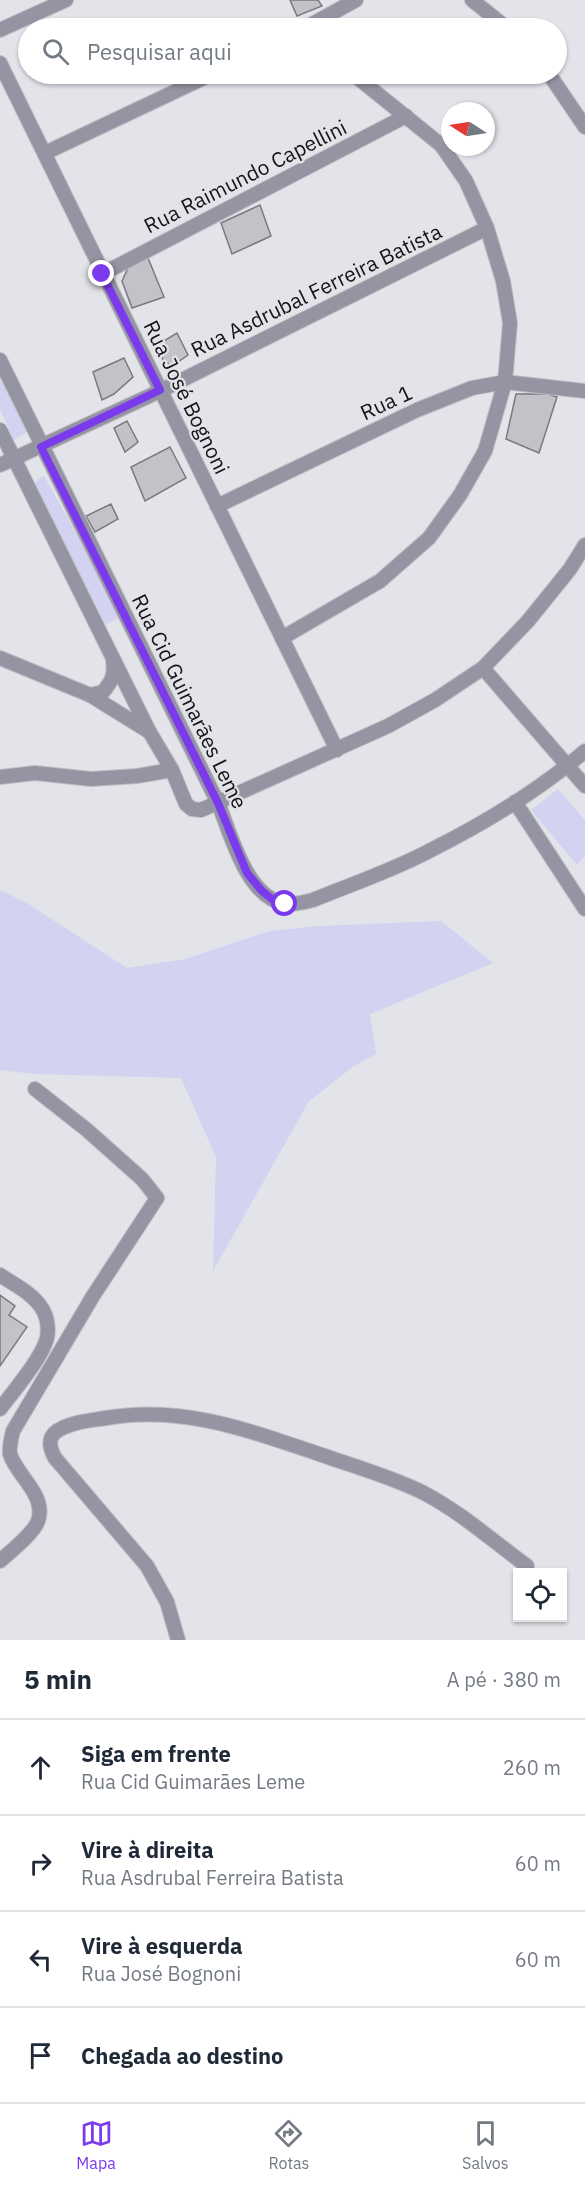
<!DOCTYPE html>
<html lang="pt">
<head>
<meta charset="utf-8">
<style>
  :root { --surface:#fff; --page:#f6f6f7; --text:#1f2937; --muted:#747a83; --line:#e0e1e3; --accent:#7c3aed }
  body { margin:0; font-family:"IBM Plex Sans",sans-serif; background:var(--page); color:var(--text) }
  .controls { position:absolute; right:18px; bottom:18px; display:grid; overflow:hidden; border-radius:0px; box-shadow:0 2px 4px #0004 }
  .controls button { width:54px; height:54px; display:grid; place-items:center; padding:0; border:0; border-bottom:2px solid var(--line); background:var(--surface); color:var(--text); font:30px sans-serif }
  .compass { position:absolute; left:441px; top:102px; width:54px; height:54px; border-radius:50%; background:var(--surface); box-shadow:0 2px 4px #0004; rotate:282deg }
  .stop { position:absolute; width:18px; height:18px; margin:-14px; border:4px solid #7c3aed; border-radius:50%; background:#fff }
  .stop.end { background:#7c3aed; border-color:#fff; box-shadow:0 2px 6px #0008 }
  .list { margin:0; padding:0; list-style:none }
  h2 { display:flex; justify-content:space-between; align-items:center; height:78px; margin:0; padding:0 24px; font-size:26px }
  h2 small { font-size:20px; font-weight:400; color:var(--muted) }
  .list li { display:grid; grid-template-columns:39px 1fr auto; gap:18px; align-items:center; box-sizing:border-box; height:96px; padding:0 24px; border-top:2px solid var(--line) }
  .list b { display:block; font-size:22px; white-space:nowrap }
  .list p { margin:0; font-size:20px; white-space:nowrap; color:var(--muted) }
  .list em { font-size:20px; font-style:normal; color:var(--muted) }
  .icon { flex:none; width:33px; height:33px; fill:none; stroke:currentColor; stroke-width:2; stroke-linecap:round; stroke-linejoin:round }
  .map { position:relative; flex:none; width:585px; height:1640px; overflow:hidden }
  .search { position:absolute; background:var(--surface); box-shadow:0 2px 4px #0004; left:18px; right:18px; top:18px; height:66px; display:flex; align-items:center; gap:15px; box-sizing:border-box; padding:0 21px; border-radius:33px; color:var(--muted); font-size:22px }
  .sheet { height:462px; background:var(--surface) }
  nav { display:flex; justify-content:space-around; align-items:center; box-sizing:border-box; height:84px; border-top:2px solid var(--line); background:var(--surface); font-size:16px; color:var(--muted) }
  nav a { display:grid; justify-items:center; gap:3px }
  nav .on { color:var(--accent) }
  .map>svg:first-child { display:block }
  .green { fill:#d3d2f0 }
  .building { fill:#c3c2c9; stroke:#79797f; stroke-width:1.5 }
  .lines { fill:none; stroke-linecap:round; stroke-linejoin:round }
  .minor-casing { stroke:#bebec4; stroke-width:16 }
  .minor { stroke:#9594a2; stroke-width:14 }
  .route { stroke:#7c3aed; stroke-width:8 }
  .labels { text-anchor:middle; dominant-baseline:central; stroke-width:4.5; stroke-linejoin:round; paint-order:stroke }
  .street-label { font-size:21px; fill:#151518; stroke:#e3e3ea }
</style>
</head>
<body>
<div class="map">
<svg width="585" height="1640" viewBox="0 0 585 1640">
  <rect width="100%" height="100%" fill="#e3e3ea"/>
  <g class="green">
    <polygon points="0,377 27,432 14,440 0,409"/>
    <polygon points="44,476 122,615 106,625 34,487 38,479"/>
    <polygon points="558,789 585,820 585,856 577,865 531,810"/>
    <polygon points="0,890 27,903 127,968 185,959 270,931 318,926 441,921 493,963 370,1014 376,1054 354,1066 309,1101 213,1271 216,1157 181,1078 34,1074 0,1070"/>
  </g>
  <g class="building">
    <polygon points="290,0 318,0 322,6 297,16"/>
    <polygon points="260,205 271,236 232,254 221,223"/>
    <polygon points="148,258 164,297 132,308 122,281 129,266"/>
    <polygon points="177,333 188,355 172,366 163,360 157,345"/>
    <polygon points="124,358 133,377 114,394 102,400 93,372"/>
    <polygon points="516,394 548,394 557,397 539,453 506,439"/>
    <polygon points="127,421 138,442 125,452 114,428"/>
    <polygon points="170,447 186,478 145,501 131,467"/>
    <polygon points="111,504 118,519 95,532 86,516"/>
    <polygon points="0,1295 15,1306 9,1315 27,1327 0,1366"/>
  </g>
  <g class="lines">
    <g class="minor-casing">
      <g id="minor">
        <polyline points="472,0 507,28"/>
        <polyline points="305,28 356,0"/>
        <polyline points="0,30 66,0"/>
        <polyline points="0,63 337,750"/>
        <polyline points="549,74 585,127"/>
        <polyline points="45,153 212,74"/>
        <polyline points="102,274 406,116"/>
        <path d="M0,360L218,803C231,834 246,897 285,904C295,905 304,902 313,900C352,884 394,870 431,850C485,823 539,790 585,751"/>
        <polyline points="0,430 149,731 172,770 186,804 192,809 201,810 388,726 435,700 483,668 528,621 570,569 585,545"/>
        <polyline points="0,465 160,391 487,228"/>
        <polyline points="217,506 417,410 472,388 505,382 585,391"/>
        <polyline points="282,638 380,581 429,538 460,495 485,451 505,382 510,323 503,281 487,228 466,181 441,145 353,74"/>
        <polyline points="0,658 90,695 148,731"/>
        <polyline points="483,668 585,786"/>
        <path d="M90,695L103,692C112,681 115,675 113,661"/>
        <polyline points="0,777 35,773 91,779 137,776 172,770"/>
        <polyline points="515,802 585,909"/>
        <path d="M0,1275C13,1284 32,1293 41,1307C47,1315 49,1328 47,1338C42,1358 13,1392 0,1409"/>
        <path d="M0,1561C10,1552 34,1533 38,1521C47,1495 16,1475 10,1454C9,1447 11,1439 13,1431L93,1296L157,1198L142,1179L87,1130L35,1089"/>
        <path d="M178,1640L167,1602L147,1566L55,1458C45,1440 51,1431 70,1425C81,1421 94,1420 106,1418C183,1405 247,1430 319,1454C353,1466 389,1476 422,1492C459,1511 493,1541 527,1566"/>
      </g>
    </g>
    <use href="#minor" class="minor"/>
  </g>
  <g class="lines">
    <polyline class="route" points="102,274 160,390 41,447 218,803 247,873 262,891 273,900 285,904"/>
  </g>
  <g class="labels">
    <g class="street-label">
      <text transform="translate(245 176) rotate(-27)">Rua Raimundo Capellini</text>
      <text transform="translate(316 290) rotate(-26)">Rua Asdrubal Ferreira Batista</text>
      <text transform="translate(187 397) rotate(64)">Rua José Bognoni</text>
      <text transform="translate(386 402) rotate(-25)">Rua 1</text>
      <text transform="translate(190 701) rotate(64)">Rua Cid Guimarães Leme</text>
    </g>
  </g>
</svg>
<div class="controls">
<button><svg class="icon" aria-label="locate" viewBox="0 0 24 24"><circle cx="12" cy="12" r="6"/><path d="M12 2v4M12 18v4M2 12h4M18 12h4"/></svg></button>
</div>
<svg class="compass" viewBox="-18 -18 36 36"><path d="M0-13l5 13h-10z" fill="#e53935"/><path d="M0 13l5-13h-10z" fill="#747a83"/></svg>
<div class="stop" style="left:285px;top:904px"></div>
<div class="stop end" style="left:102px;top:274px"></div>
<div class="search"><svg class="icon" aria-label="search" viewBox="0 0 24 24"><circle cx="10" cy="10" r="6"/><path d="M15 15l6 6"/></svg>Pesquisar aqui</div>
</div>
<section class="sheet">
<h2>5 min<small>A pé · 380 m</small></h2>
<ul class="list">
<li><svg class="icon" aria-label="ahead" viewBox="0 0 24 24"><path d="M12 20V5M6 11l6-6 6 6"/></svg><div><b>Siga em frente</b><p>Rua Cid Guimarães Leme</p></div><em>260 m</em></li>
<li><svg class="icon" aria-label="right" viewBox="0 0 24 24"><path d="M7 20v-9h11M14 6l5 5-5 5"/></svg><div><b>Vire à direita</b><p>Rua Asdrubal Ferreira Batista</p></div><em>60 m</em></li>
<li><svg class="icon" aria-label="left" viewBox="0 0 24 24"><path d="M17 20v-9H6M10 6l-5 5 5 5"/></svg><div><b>Vire à esquerda</b><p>Rua José Bognoni</p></div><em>60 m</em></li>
<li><svg class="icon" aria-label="arrive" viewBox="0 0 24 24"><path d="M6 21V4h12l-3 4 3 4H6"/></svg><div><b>Chegada ao destino</b></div></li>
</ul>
</section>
<nav>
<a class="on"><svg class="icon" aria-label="map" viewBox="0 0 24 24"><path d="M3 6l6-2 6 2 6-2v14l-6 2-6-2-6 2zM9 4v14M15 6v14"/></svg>Mapa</a>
<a><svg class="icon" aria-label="directions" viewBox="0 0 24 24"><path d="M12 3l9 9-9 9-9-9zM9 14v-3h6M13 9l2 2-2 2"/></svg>Rotas</a>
<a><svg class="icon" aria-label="saved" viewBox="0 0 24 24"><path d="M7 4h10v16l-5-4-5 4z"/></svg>Salvos</a>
</nav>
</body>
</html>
